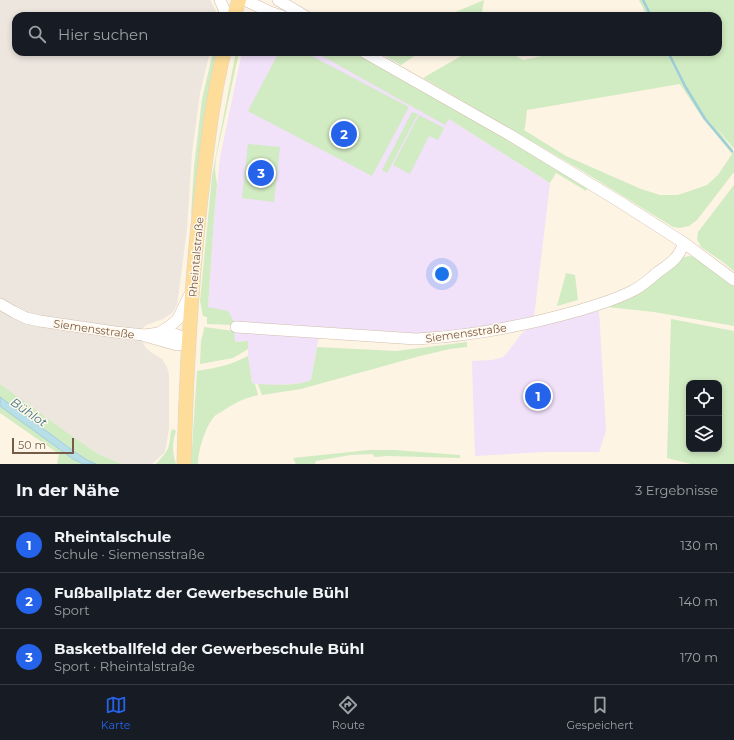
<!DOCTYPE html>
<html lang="de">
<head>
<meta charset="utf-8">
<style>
  :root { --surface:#171b24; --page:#20242c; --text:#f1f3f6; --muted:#9ea1a6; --line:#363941; --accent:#2563eb }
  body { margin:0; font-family:Montserrat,sans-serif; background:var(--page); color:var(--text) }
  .controls { position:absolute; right:12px; bottom:12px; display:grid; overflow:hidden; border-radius:8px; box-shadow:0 2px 6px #0003 }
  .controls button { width:36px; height:36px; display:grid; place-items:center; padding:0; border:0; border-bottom:1px solid var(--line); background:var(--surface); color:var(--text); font:20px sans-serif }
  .scale { position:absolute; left:12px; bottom:10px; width:62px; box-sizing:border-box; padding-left:4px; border:2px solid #775b49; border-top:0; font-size:11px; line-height:14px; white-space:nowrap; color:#775b49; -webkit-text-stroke:3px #fff8eb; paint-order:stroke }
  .you { position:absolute; left:442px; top:274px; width:14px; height:14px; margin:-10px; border:3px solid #fff; border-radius:50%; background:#1a73e8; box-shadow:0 0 0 6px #1a73e833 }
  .badge { display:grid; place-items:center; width:26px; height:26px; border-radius:50%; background:var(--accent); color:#fff; font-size:13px; font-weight:700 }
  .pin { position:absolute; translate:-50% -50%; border:2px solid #fff; box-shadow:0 1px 4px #0006 }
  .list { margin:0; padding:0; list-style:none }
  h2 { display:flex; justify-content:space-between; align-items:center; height:52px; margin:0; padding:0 16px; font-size:17px }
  h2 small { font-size:13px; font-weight:400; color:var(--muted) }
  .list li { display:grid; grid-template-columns:26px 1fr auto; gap:12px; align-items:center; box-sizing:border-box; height:56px; padding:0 16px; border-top:1px solid var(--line) }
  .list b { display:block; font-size:15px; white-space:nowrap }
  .list p { margin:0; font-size:13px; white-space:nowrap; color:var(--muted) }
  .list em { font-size:13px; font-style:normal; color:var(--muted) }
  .icon { flex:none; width:22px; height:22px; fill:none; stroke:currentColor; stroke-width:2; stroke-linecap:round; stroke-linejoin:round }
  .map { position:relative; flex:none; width:734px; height:464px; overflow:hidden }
  .search { position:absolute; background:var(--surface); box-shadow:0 2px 6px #0003; left:12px; right:12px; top:12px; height:44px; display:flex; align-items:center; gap:10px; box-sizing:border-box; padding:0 14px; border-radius:12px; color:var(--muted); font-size:15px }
  .sheet { height:220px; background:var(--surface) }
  nav { display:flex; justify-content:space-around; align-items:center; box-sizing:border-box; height:56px; border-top:1px solid var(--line); background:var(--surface); font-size:11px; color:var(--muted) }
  nav a { display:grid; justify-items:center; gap:2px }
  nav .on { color:var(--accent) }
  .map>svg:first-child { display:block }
  .industrial { fill:#ede6df }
  .education { fill:#f1e1f9 }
  .green { fill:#d1ebc2; fill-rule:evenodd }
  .water { fill:#b8dfe8; stroke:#9eceda }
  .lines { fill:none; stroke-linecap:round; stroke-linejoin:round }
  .stream { stroke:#9eceda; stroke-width:2.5 }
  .minor-casing { stroke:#d1bfad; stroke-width:12 }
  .major-casing { stroke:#dcd4d0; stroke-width:15 }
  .minor { stroke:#fff; stroke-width:11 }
  .major { stroke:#fedd9a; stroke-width:14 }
  .labels { text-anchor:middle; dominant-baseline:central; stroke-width:3; stroke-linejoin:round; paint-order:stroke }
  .street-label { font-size:11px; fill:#775b49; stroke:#fff8eb }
  .water-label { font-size:12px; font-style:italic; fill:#3f7684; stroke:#fff8eb }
</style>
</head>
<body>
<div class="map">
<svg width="734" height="464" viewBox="0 0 734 464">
  <rect width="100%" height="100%" fill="#fdf4e4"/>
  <polygon class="industrial" points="0,0 210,0 217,13 217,16 16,16 16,52 210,52 200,93 192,153 187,229 181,275 177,305 173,312 163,319 146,325 142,329 142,340 146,348 152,353 162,359 167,367 169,375 169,429 165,452 152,464 122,464 98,454 72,436 0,384"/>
  <g class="education">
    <polygon points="242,52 330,52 449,119 550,183 534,317 469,331 427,335 320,329 311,380 306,383 276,385 252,384 248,356 248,341 234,342 233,320 208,307 214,218 220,158"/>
    <polygon points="599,311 606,431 599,452 543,452 475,456 472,361 492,360 503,357 507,353 522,333 528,329"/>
  </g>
  <g class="green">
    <polygon points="484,0 482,12 475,16 446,16"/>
    <path d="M639,0H734V149L716,127L734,152V172L697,220L689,226L680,228L673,227L581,170L423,78L468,52H510L523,60L561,52H718V16H647ZM680,84L702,117L732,154L718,175L707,185L678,195H660L641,189L566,156L524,130L525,127L527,110Z"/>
    <polygon points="213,52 217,52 210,85 204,119 194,211 191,215 194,167 202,99"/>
    <polygon points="236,52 239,52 216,158 215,170 217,185 214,218 208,307 228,311 233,320 234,325 207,324 207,317 203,316 200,301 212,176"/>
    <polygon points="279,52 304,52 409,107 372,176 248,111"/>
    <polygon points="315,52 356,52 364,56 588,186 586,191 556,173 550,183 449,119 445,125"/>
    <polygon points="378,52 420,52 401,65"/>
    <polygon points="412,112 418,114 387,173 382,170"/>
    <polygon points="419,115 444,128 438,140 429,136 410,174 393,165"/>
    <polygon points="248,144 280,147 274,202 242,198"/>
    <polygon points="734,185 734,271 723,262 701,247 697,239 698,232"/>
    <polygon points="690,256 696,258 734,286 734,326 654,312 607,307 677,261 684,257"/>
    <polygon points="566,273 575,275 578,300 557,306"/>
    <path d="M671,319L734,331V464H691L667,458ZM689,383H719V449H689Z"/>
    <polygon points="204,327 234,331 235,342 248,341 248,349 233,358 200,364 201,341 203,334"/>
    <path d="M467,342V347L450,349L420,356L301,389L262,395L258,384C273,385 298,386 311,380L317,347L396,351Z"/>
    <path d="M248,356L252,383L255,384L258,395C244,398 233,404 221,412C219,413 215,415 214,417C205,427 198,451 198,464H191L197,371C216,368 231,365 248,356Z"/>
    <polygon points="0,384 72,436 98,454 122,464 96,464 87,460 0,397"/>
    <polygon points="0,406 73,459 83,464 57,464 59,454 0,413"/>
    <path d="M173,429L176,431C172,443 172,452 176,464H156C169,450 169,449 171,431Z"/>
    <polygon points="369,450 394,450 460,455 460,458 387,456 375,457 372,454 350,455 316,461 315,464 296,464 293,458"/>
  </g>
  <polygon class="water" points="0,397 75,452 87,460 96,464 83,464 73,459 0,406"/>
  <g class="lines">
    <g class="stream">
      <polyline points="643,0 651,16"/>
      <polyline points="668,52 685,86 705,119 732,151"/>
    </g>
    <g class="minor-casing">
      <g id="minor">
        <polyline points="220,0 227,16"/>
        <polyline points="245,0 270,12 282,16"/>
        <polyline points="278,0 305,16"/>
        <polyline points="364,52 510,135 620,202 684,243 734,280"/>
        <polyline points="0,304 14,312 26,318 40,321 115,332 144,335 159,333 174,334 180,336 189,343"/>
        <path d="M236,327L416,339C470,336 524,326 577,311C596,305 616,300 634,290C642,286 650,279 658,272C672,262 677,260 684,243"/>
        <polyline points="159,333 170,326 178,319 190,294"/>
        <polyline points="145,336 177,345 189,343"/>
      </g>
    </g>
    <g class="major-casing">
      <g id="major">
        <polyline points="234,16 239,0"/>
        <path d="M184,464C186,375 191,287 201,198C207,149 212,100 224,52"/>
      </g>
    </g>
    <use href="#minor" class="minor"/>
    <use href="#major" class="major"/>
  </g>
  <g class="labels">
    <g class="street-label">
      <text transform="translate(196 257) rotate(-85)">Rheintalstraße</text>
      <text transform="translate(94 329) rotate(8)">Siemensstraße</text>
      <text transform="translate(466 333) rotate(-8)">Siemensstraße</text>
    </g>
    <g class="water-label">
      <text transform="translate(29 412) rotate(35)">Bühlot</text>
    </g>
  </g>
</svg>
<div class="controls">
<button><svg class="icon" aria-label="locate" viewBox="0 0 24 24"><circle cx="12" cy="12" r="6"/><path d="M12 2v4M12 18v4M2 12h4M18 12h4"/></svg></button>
<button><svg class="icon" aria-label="layers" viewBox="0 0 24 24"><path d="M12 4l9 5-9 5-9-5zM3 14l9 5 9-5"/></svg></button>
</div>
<div class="scale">50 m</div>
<div class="you"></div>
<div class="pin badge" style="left:538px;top:396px">1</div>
<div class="pin badge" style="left:344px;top:134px">2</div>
<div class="pin badge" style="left:261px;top:173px">3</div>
<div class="search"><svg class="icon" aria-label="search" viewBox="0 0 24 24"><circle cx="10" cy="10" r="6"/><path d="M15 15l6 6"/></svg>Hier suchen</div>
</div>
<section class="sheet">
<h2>In der Nähe<small>3 Ergebnisse</small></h2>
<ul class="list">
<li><span class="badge">1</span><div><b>Rheintalschule</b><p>Schule · Siemensstraße</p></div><em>130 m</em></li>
<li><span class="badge">2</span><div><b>Fußballplatz der Gewerbeschule Bühl</b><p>Sport</p></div><em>140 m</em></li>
<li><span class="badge">3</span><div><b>Basketballfeld der Gewerbeschule Bühl</b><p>Sport · Rheintalstraße</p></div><em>170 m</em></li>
</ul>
</section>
<nav>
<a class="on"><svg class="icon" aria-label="map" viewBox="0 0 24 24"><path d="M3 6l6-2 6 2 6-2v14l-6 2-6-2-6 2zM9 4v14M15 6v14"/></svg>Karte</a>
<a><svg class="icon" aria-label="directions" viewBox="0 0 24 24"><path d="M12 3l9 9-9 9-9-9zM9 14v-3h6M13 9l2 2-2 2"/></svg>Route</a>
<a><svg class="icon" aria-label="saved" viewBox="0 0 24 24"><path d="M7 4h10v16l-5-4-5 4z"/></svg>Gespeichert</a>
</nav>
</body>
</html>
